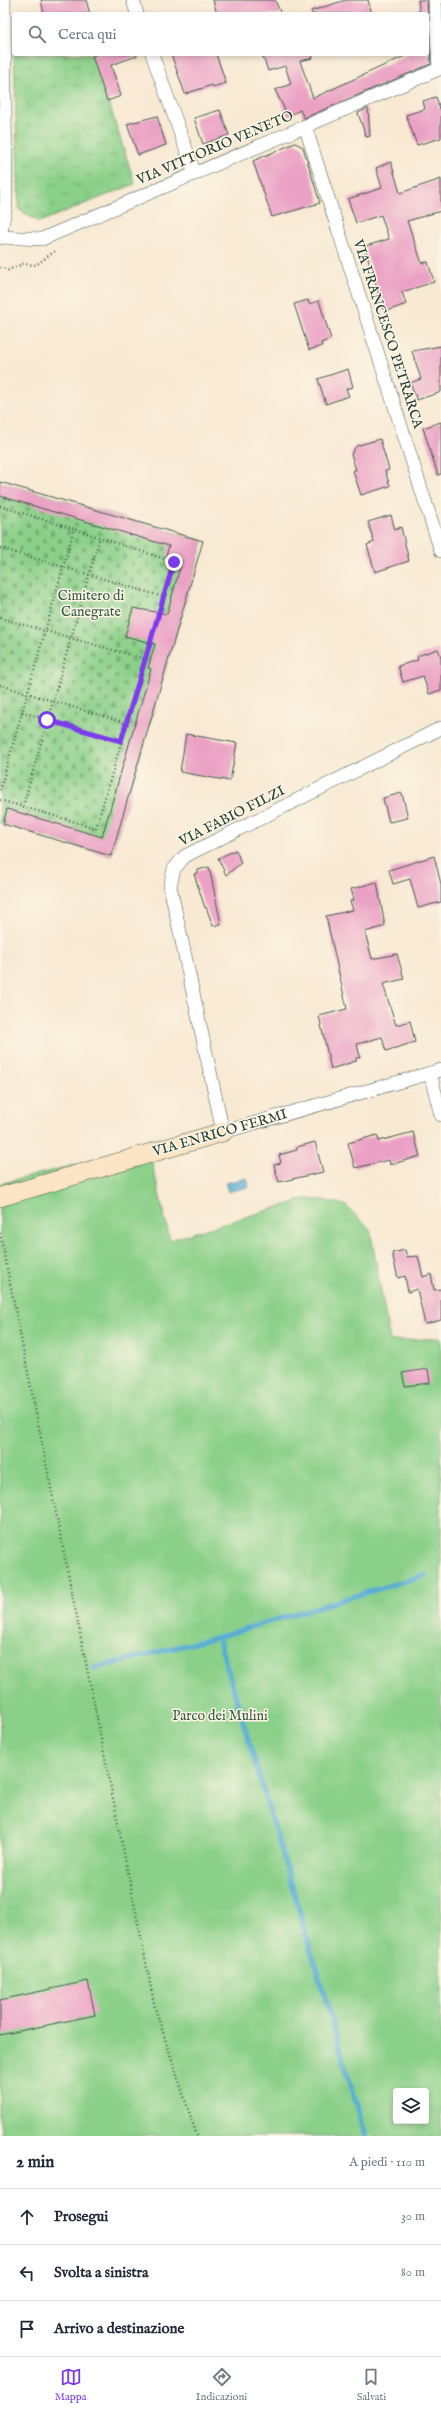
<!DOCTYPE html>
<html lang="it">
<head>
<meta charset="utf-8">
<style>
  :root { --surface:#fff; --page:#f2f2f3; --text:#1f2937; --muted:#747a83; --line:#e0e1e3; --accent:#7c3aed }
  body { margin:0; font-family:"IM FELL English",serif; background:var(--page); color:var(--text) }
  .controls { position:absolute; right:12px; bottom:12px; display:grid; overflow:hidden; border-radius:4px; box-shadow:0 2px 6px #0003 }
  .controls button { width:36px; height:36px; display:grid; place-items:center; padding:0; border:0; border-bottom:1px solid var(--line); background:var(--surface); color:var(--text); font:20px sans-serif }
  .stop { position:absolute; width:12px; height:12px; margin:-9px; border:3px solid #7c3aed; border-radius:50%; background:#fff }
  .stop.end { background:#7c3aed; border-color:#fff; box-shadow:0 1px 4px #0008 }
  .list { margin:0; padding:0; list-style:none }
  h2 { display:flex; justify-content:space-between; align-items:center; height:52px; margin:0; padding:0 16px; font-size:17px }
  h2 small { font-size:13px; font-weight:400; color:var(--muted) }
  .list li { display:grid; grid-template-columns:26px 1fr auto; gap:12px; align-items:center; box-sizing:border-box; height:56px; padding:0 16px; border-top:1px solid var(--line) }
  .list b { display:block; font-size:15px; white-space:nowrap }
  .list em { font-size:13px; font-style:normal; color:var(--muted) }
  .icon { flex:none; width:22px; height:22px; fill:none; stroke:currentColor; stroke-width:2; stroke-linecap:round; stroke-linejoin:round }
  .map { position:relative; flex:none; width:441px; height:2136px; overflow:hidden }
  .search { position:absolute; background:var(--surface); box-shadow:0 2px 6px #0003; left:12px; right:12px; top:12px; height:44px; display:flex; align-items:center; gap:10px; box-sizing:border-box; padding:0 14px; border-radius:4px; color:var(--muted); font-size:15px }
  .sheet { height:220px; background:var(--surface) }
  nav { display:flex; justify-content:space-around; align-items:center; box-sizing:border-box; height:56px; border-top:1px solid var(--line); background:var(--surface); font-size:11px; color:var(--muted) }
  nav a { display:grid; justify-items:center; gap:2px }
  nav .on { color:var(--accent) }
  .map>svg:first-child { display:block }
  .grass { fill:url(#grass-tufts); stroke:#55865e }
  .cemetery { fill:url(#cemetery-stones); stroke:#55865e }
  .green { fill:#8bd089; stroke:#55865e; fill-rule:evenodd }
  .water { fill:url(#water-ripples); stroke:#3c7584 }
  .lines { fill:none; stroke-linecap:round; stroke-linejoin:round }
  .stream { stroke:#58add4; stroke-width:5 }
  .building { fill:#eba1c5 }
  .street-casing { stroke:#40574c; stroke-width:14 }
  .secondary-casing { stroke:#40574c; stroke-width:20 }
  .path { stroke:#40574c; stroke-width:2.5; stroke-dasharray:1 3; stroke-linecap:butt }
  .street { stroke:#fff; stroke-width:13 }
  .secondary { stroke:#fce5c4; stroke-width:19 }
  .route { stroke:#7c3aed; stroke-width:5 }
  .labels { text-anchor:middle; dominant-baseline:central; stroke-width:3; stroke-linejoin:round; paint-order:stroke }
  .street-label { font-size:14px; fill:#1f3d34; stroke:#fcf5e5 }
  .park-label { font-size:14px; fill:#355a45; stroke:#fcf5e5 }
</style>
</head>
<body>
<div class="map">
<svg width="441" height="2136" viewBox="0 0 441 2136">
  <defs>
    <pattern id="grass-tufts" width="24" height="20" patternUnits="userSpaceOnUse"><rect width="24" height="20" fill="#8bd089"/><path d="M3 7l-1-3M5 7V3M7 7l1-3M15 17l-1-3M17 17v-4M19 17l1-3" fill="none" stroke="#71aa71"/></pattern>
    <pattern id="cemetery-stones" width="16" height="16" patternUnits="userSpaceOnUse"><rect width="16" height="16" fill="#8bd089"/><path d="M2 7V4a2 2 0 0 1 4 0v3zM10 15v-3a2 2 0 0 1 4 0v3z" fill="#71aa71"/></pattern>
    <pattern id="water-ripples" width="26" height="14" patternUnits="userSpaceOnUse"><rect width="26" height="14" fill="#58add4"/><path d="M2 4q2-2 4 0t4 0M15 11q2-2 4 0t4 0" fill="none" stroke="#488ead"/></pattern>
  </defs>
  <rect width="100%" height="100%" fill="#fcf5e5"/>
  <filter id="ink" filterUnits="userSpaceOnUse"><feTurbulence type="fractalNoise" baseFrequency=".025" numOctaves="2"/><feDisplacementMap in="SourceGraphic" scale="8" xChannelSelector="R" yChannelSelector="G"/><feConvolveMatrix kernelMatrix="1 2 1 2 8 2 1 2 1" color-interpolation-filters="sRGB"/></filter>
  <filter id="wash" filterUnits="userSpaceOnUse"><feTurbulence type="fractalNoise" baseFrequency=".012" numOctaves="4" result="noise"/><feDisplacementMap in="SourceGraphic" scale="16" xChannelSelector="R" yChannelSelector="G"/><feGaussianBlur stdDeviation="0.9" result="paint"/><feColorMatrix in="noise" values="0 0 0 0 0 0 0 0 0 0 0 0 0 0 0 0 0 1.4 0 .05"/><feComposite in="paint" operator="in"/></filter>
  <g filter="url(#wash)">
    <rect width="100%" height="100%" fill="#f8e9d3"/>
    <polygon class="grass" points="14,54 93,54 135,184 39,222 19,210"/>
    <polygon class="cemetery" points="0,482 203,541 111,856 0,823"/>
    <path class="green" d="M148,1146L170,1240L305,1199L323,1200L345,1205L370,1229L390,1341L441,1338V2136H0V1184ZM396,2091H426V2121H396Z"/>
    <polygon class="water" points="247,1178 249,1187 228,1192 225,1183"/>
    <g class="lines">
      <g class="stream">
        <polyline points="218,1637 366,2136"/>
        <polyline points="94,1668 218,1637 425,1575"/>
      </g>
    </g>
    <g id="blocks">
      <g class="building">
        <polygon points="41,0 86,0 90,14 44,14"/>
        <polygon points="213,0 275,0 281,14 217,14"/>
        <polygon points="346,0 368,0 372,14 312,14 311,11"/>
        <polygon points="418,0 427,0 431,64 304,118 300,110 288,116 275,90 291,84 285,66 268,71 262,54 312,54 313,58 300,61 313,98 409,54 427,54 427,14 420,14"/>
        <polygon points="99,54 137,54 137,56 111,65 121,96 107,101 92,56"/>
        <polygon points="171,54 216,54 226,83 213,87 212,85 185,94"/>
        <polygon points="436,97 441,112 441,138 417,145 406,115 425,109 423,101"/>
        <polygon points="368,108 370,136 366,137 358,113"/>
        <polygon points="220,110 229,135 203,144 194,118"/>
        <polygon points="157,116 166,145 138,155 127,124"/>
        <polygon points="295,143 303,147 320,203 272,217 253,161"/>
        <polygon points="391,162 400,193 441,179 441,211 407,221 422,263 428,262 434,282 402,292 406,304 387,311 386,308 383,309 366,251 366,246 389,239 381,215 356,223 348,199 382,188 376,168"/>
        <polygon points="308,300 309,304 319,301 331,339 321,343 322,346 309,350 294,304"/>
        <polygon points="441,346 441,392 417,400 410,383 421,379 412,351"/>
        <polygon points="348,369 353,387 346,389 349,396 326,404 318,379"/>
        <polygon points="441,422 441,474 438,475 423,428"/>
        <polygon points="380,439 389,470 385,471 390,486 361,495 353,471 356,470 351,454 356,446"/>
        <polygon points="0,482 203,541 111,856 3,824 7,809 102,837 151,669 148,668 155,644 125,636 133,608 167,614 182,560 166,556 169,546 0,496"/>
        <polygon points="391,515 395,530 401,527 409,561 375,572 367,545 374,542 368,522"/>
        <polygon points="438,649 441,657 441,690 429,694 423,676 403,682 398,666 418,660 417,656"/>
        <polygon points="186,734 237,743 230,781 180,772"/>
        <polygon points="402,793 408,818 389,822 383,798"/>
        <polygon points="236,850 241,863 226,875 218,858"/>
        <polygon points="434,856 441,884 441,902 418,908 410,879 393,884 389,870"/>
        <polygon points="209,867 221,924 213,926 206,907 205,908 194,874 198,873 198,870"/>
        <polygon points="377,882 385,926 365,932 372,959 397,954 404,979 383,984 395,1022 396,1025 410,1021 415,1042 386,1051 382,1037 357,1044 360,1057 356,1058 356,1061 331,1069 319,1016 347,1009 326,916 353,910 350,901 354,900 351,889"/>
        <polygon points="413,1132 420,1156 390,1165 389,1160 355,1168 348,1143 377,1135 379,1141"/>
        <polygon points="315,1142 323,1172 279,1182 274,1165 281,1163 279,1155 297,1150 297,1147"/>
        <polygon points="405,1250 407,1257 418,1256 423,1277 431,1274 434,1290 441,1289 441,1320 425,1324 417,1289 408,1292 405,1276 398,1278 392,1253"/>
        <polygon points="428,1369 430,1383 405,1386 402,1373"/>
        <polygon points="88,1981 95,2015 0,2035 0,2000"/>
      </g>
    </g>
  </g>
  <g filter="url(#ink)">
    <use href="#blocks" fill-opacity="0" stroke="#40574c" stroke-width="1"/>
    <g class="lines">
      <g class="street-casing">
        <g id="street">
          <polyline points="133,0 137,14"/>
          <polyline points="435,0 439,69"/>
          <polyline points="152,54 195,174"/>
          <polyline points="305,126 441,551"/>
          <polyline points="0,237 42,239 439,69"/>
          <polyline points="0,238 6,204 4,0"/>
          <polyline points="441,728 185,856 174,869 170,886 223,1132 441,1070"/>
          <polyline points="430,1073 441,1115"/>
        </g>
      </g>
      <g class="secondary-casing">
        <polyline id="secondary" points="0,1197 223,1132"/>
      </g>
      <g class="path">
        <polyline points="0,267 8,270 23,264 36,265 55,251"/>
        <polyline points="0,506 74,529 0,790"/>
        <polyline points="0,548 164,597"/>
        <polyline points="0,618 145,659"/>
        <polyline points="0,685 126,723"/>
        <polyline points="22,712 121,741"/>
        <polyline points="0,800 96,828 174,562 74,529"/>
        <polyline points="23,806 100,537"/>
        <polyline points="0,1233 155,2008 197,2136"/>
      </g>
      <use href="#street" class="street"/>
      <use href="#secondary" class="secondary"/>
    </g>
  </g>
  <g class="lines" filter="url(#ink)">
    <polyline class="route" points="47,720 121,741 174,562"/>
  </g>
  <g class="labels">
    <g class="street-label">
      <text transform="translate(215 148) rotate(-23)">VIA VITTORIO VENETO</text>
      <text transform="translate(388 334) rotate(72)">VIA FRANCESCO PETRARCA</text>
      <text transform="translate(232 816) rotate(-27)">VIA FABIO FILZI</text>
      <text transform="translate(220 1133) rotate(-16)">VIA ENRICO FERMI</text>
    </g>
    <g class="park-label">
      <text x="91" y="596">Cimitero di<tspan x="91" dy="16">Canegrate</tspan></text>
      <text x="220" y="1716">Parco dei Mulini</text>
    </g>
  </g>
</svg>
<div class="controls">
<button><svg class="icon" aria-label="layers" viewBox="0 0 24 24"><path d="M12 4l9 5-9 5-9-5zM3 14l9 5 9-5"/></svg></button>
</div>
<div class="stop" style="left:47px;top:720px"></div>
<div class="stop end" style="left:174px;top:562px"></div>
<div class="search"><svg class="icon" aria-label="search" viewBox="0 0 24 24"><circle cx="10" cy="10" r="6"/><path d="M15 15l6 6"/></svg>Cerca qui</div>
</div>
<section class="sheet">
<h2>2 min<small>A piedi · 110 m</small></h2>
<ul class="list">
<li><svg class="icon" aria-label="ahead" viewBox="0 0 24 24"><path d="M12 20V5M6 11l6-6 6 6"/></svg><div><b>Prosegui</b></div><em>30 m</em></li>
<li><svg class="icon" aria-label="left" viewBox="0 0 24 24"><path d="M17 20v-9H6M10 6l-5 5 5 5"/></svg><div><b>Svolta a sinistra</b></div><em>80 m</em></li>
<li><svg class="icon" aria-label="arrive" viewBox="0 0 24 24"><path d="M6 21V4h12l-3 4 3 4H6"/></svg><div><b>Arrivo a destinazione</b></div></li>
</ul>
</section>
<nav>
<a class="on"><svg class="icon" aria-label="map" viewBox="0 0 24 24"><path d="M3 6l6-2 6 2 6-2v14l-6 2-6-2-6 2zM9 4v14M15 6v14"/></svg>Mappa</a>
<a><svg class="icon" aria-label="directions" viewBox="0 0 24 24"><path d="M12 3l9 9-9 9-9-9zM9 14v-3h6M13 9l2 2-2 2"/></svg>Indicazioni</a>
<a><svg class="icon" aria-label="saved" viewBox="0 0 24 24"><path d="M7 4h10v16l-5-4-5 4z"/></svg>Salvati</a>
</nav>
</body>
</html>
